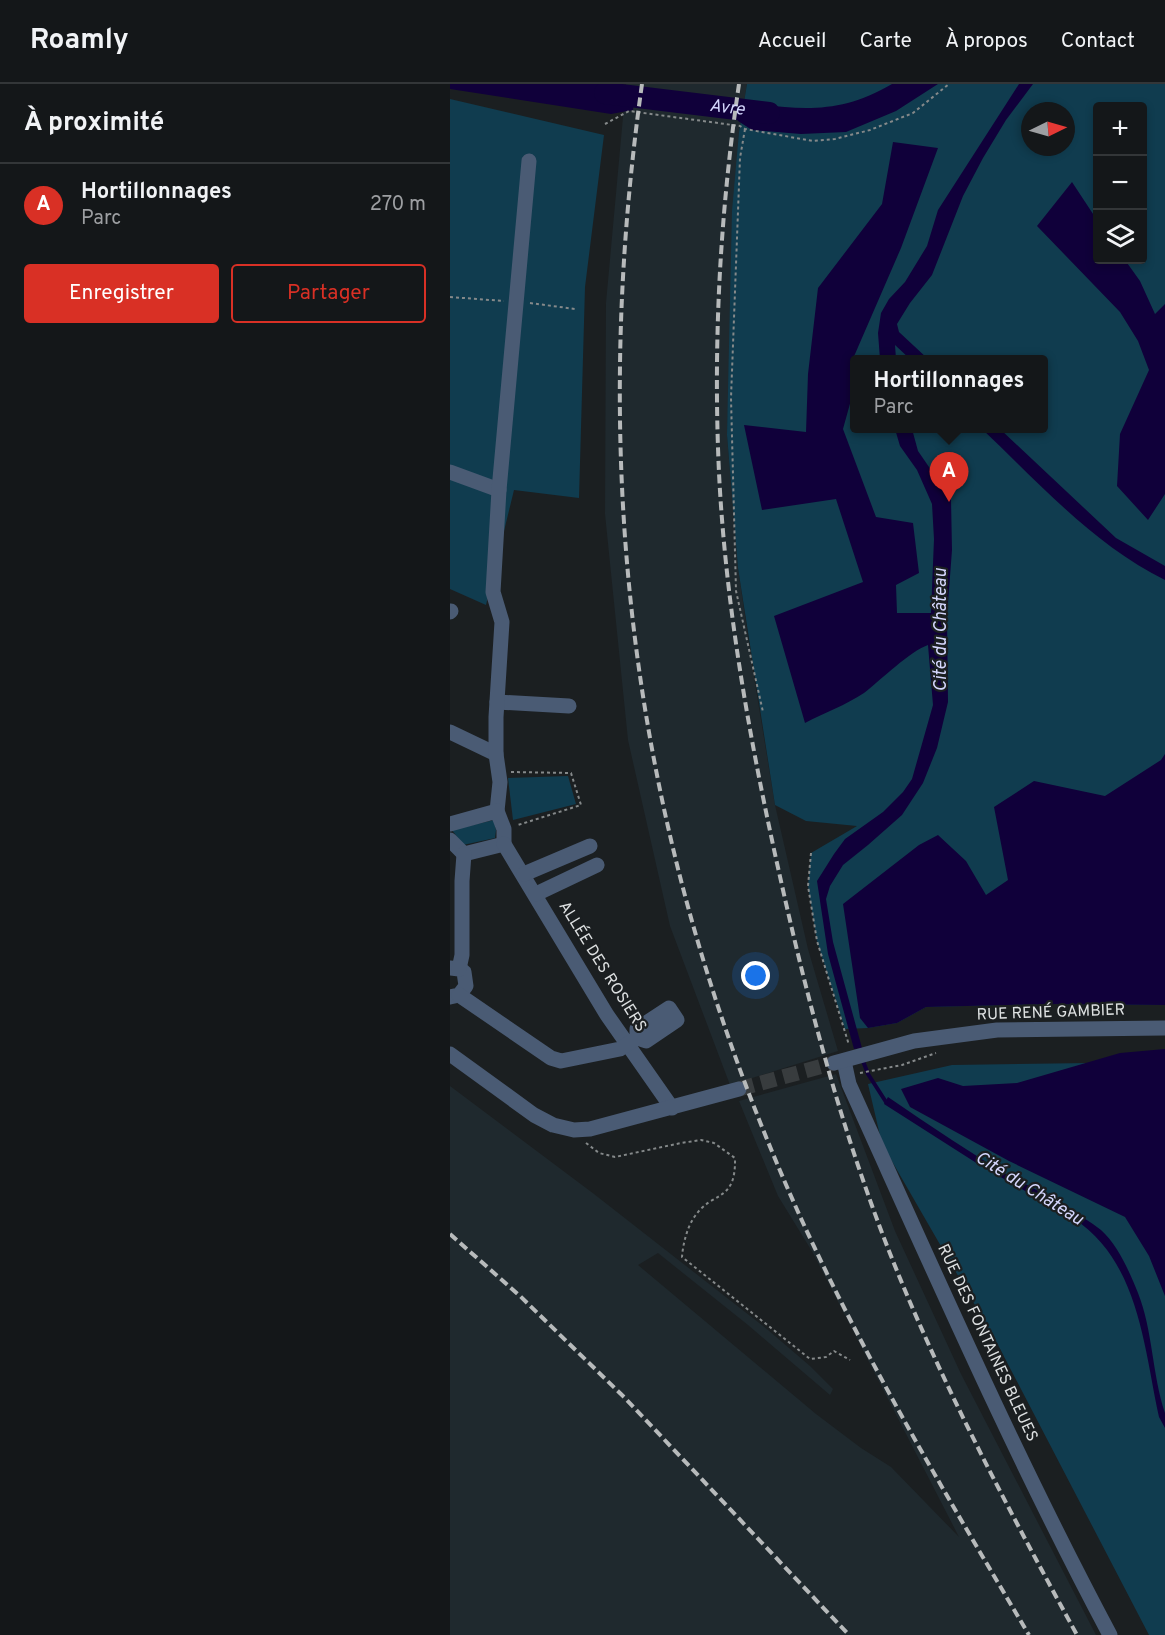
<!DOCTYPE html>
<html lang="fr">
<head>
<meta charset="utf-8">
<style>
  :root { --surface:#141719; --page:#1d2022; --text:#f1f3f6; --muted:#9d9fa2; --line:#333638; --accent:#d93025 }
  body { margin:0; font-family:Overpass,sans-serif; background:var(--page); color:var(--text) }
  .controls { position:absolute; right:18px; top:18px; display:grid; overflow:hidden; border-radius:6px; box-shadow:0 3px 9px #0003 }
  .controls button { width:54px; height:54px; display:grid; place-items:center; padding:0; border:0; border-bottom:2px solid var(--line); background:var(--surface); color:var(--text); font:30px sans-serif }
  .compass { position:absolute; left:571px; top:18px; width:54px; height:54px; border-radius:50%; background:var(--surface); box-shadow:0 3px 9px #0003; rotate:85deg }
  .you { position:absolute; left:306px; top:892px; width:21px; height:21px; margin:-15px; border:4px solid #fff; border-radius:50%; background:#1a73e8; box-shadow:0 0 0 9px #1a73e833 }
  .badge { display:grid; place-items:center; width:39px; height:39px; border-radius:50%; background:var(--accent); color:#fff; font-size:20px; font-weight:700 }
  .pin { position:absolute; translate:-50% -50px; filter:drop-shadow(0 2px 3px #0008) }
  .pin::after { content:''; position:absolute; top:32px; width:21px; height:18px; background:inherit; clip-path:polygon(0 0,100% 0,50% 100%) }
  .popup { position:absolute; left:400px; top:271px; width:198px; height:78px; box-sizing:border-box; display:grid; place-content:center; border-radius:6px; background:var(--surface); filter:drop-shadow(0 2px 4px #0005); font-size:20px; white-space:nowrap; color:var(--muted) }
  .popup b { font-size:22px; color:var(--text) }
  .popup::after { content:''; position:absolute; left:50%; top:100%; margin-left:-12px; border:12px solid transparent; border-top-color:var(--surface) }
  .list { margin:0; padding:0; list-style:none }
  h2 { display:flex; justify-content:space-between; align-items:center; height:78px; margin:0; padding:0 24px; font-size:26px }
  h2 small { font-size:20px; font-weight:400; color:var(--muted) }
  .list li { display:grid; grid-template-columns:39px 1fr auto; gap:18px; align-items:center; box-sizing:border-box; height:84px; padding:0 24px; border-top:2px solid var(--line) }
  .list b { display:block; font-size:22px; white-space:nowrap }
  .list p { margin:0; font-size:20px; white-space:nowrap; color:var(--muted) }
  .list em { font-size:20px; font-style:normal; color:var(--muted) }
  .actions { display:flex; gap:12px; padding:18px 24px }
  .actions a { flex:1; padding:14px 0; border:2px solid var(--accent); border-radius:6px; text-align:center; font-size:21px; color:var(--accent) }
  .actions .main { background:var(--accent); color:#fff }
  .icon { flex:none; width:33px; height:33px; fill:none; stroke:currentColor; stroke-width:2; stroke-linecap:round; stroke-linejoin:round }
  .map { position:relative; flex:none; width:715px; height:1551px; overflow:hidden }
  header { display:flex; align-items:center; gap:36px; box-sizing:border-box; height:84px; padding:0 30px; background:var(--surface); border-bottom:2px solid var(--line) }
  header strong { font-size:28px }
  nav { display:flex; gap:33px; margin-inline-start:auto; font-size:21px }
  main { display:flex }
  aside { flex:1; background:var(--surface) }
  .map>svg:first-child { display:block }
  .built { fill:#1f292e }
  .green { fill:#103c4f; fill-rule:evenodd }
  .water { fill:#10003a }
  .lines { fill:none; stroke-linecap:round; stroke-linejoin:round }
  .stream { stroke:#10003a; stroke-width:4 }
  .river { stroke:#10003a; stroke-width:22 }
  .minor-tunnel { stroke:#383c3e; stroke-width:15; stroke-dasharray:15 8; stroke-linecap:butt }
  .path { stroke:#85898a; stroke-width:2; stroke-dasharray:3 3; stroke-linecap:butt }
  .minor { stroke:#4a5b74; stroke-width:15 }
  .rail { stroke:#b7babb; stroke-width:4; stroke-dasharray:9 4.5; stroke-linecap:butt }
  .labels { text-anchor:middle; dominant-baseline:central; stroke-width:4.5; stroke-linejoin:round; paint-order:stroke }
  .street-label { font-size:16px; fill:#dee1e2; stroke:#1b1f21 }
  .water-label { font-size:18px; font-style:italic; fill:#d4d6fc; stroke:#1b1f21 }
</style>
</head>
<body>
<header>
<strong>Roamly</strong>
<nav><a>Accueil</a><a>Carte</a><a>À propos</a><a>Contact</a></nav>
</header>
<main>
<aside>
<h2>À proximité<small></small></h2>
<ul class="list">
<li><span class="badge">A</span><div><b>Hortillonnages</b><p>Parc</p></div><em>270 m</em></li>
</ul>
<div class="actions"><a class="main">Enregistrer</a><a>Partager</a></div>
</aside>
<div class="map">
<svg width="715" height="1551" viewBox="0 0 715 1551">
  <rect width="100%" height="100%" fill="#1b1f21"/>
  <g class="built">
    <polygon points="176,0 297,0 289,48 277,351 288,484 303,587 325,721 358,865 388,967 280,1001 220,842 178,656 155,430 156,219"/>
    <polygon points="386,990 445,1147 511,1290 646,1551 0,1551 0,1002 144,1110 318,1246 360,1282 383,1305 380,1311 298,1241 208,1169 188,1181 366,1330 411,1364 441,1383 509,1453 363,1169 328,1112 289,1017"/>
  </g>
  <g class="green">
    <path d="M297,0H715V921L599,920L476,923L447,939L418,944L395,945L367,857L358,802L361,769L407,742L356,737L325,721L288,484L277,351L282,127L289,48ZM648,22H692V176H648ZM580,27H616V63H580ZM404,276H594V344H404Z"/>
    <polygon points="0,15 154,51 135,203 129,414 64,406 36,521 0,505"/>
    <polygon points="118,692 126,720 63,736 58,694"/>
    <polygon points="44,736 46,746 45,754 13,761 2,746"/>
    <polygon points="715,978 715,1551 699,1551 548,1261 432,1060 418,1000 502,981"/>
  </g>
  <g class="water">
    <polygon points="0,0 167,0 185,7 183,26 161,30 0,5"/>
    <path d="M442,0H488L446,27L396,48L351,50L302,46L288,37L291,18C350,26 389,31 442,0Z"/>
    <polygon points="569,0 583,0 556,36 533,74 513,112 482,191 460,219 447,240 449,248 478,275 460,275 445,261 446,275 430,275 428,249 431,229 439,215 455,198 477,162 488,126"/>
    <path d="M443,58L488,64L451,164L402,277L404,282V316H401L393,345L426,433L463,439L469,489L446,501L447,529H481L484,455L482,420L467,386L450,362L445,345H462L468,367L501,415L502,466L497,532L498,618L487,664L473,699L452,731L418,761L393,781L380,802L376,815L383,858L412,964L404,965L378,870L367,797L384,770L395,755L433,728L453,708L462,695L483,621L478,561C460,567 431,596 414,609C396,621 374,629 355,639L324,532L413,498L386,415L312,426L294,341L356,348L358,290L368,204L432,120Z"/>
    <polygon points="622,98 647,136 648,176 675,176 690,197 705,230 715,220 715,410 698,436 667,402 670,350 699,286 688,257 670,228 587,142"/>
    <path d="M532,345H550L666,454L715,482V496C644,461 589,399 532,345Z"/>
    <polygon points="715,670 715,921 599,920 476,923 447,939 418,944 410,934 393,820 469,761 488,751 516,777 536,811 558,796 544,723 584,697 655,712 711,676"/>
    <polygon points="715,965 715,1212 699,1172 675,1133 559,1077 460,1023 451,1005 488,994 513,1002 567,999 670,969"/>
    <path d="M438,1013C484,1045 532,1076 580,1105C603,1119 629,1128 651,1146C668,1161 679,1187 688,1209C703,1247 702,1290 715,1329V1344L709,1333C694,1264 689,1177 624,1135L528,1080L434,1020Z"/>
  </g>
  <g class="lines">
    <g class="stream">
      <polyline points="413,977 418,990 436,1018"/>
      <polyline points="573,1101 588,1109"/>
    </g>
    <path class="river" id="s1" d="M155,9L319,29"/>
    <polyline class="minor-tunnel" points="289,1005 384,979"/>
    <g class="path">
      <polyline points="155,40 179,27 290,42 295,45 363,57 385,55 420,46 463,29 499,0"/>
      <polyline points="295,45 290,74 281,314 286,507 313,628"/>
      <polyline points="0,213 54,217"/>
      <polyline points="80,219 125,225"/>
      <polyline points="61,688 121,689 131,721 68,741"/>
      <polyline points="361,769 358,802 367,857 399,961"/>
      <polyline points="410,989 452,981 486,969"/>
      <path d="M136,1059L149,1069L165,1073L231,1059L251,1056L264,1059L285,1074C286,1119 263,1106 245,1132C237,1143 233,1160 232,1173L360,1275L376,1273L384,1267L400,1276"/>
    </g>
    <g class="minor">
      <polyline points="0,388 49,406"/>
      <polyline points="0,528 1,527"/>
      <polyline points="47,618 119,622"/>
      <polyline points="0,648 46,670"/>
      <polyline points="47,727 50,698 46,670 46,633 52,538 43,508 49,406 79,77"/>
      <polyline points="0,740 47,727 54,745 54,760 14,770 0,756"/>
      <polyline points="54,760 157,931 222,1024"/>
      <polyline points="74,790 140,762"/>
      <polyline points="86,810 147,781"/>
      <polyline points="0,884 9,885 14,888 16,902 9,911 0,913"/>
      <polyline points="9,885 12,871 12,797 14,770"/>
      <polyline points="9,911 101,974 111,977 170,965 187,954 196,957 227,936 219,924 187,945 187,954"/>
      <polyline points="0,970 84,1031 103,1041 124,1046 140,1045 289,1005"/>
      <path d="M394,977L399,1000C483,1185 564,1371 660,1551"/>
      <polyline points="384,979 464,957 547,946 715,944"/>
    </g>
    <g class="rail">
      <path d="M192,0C140,369 178,720 321,1065C390,1234 486,1394 579,1551"/>
      <path d="M289,0C270,129 263,259 269,389C276,529 302,669 333,806C362,935 397,1064 447,1187C498,1312 562,1432 627,1551"/>
      <polyline points="0,1150 70,1212 175,1314 399,1551"/>
    </g>
  </g>
  <g class="labels">
    <g class="street-label">
      <text transform="translate(152 883) rotate(58)">ALLÉE DES ROSIERS</text>
      <text transform="translate(601 929) rotate(-2)">RUE RENÉ GAMBIER</text>
      <text transform="translate(537 1259) rotate(65)">RUE DES FONTAINES BLEUES</text>
    </g>
    <g class="water-label">
      <text stroke="none"><textPath href="#s1" startOffset="123">Avre</textPath></text>
      <text transform="translate(491 546) rotate(-90)">Cité du Château</text>
      <text transform="translate(579 1105) rotate(32)">Cité du Château</text>
    </g>
  </g>
</svg>
<div class="controls">
<button>+</button>
<button>−</button>
<button><svg class="icon" aria-label="layers" viewBox="0 0 24 24"><path d="M12 4l9 5-9 5-9-5zM3 14l9 5 9-5"/></svg></button>
</div>
<svg class="compass" viewBox="-18 -18 36 36"><path d="M0-13l5 13h-10z" fill="#e53935"/><path d="M0 13l5-13h-10z" fill="#9d9fa2"/></svg>
<div class="you"></div>
<div class="pin badge" style="left:499px;top:418px">A</div>
<div class="popup"><b>Hortillonnages</b>Parc</div>
</div>
</main>
</body>
</html>
